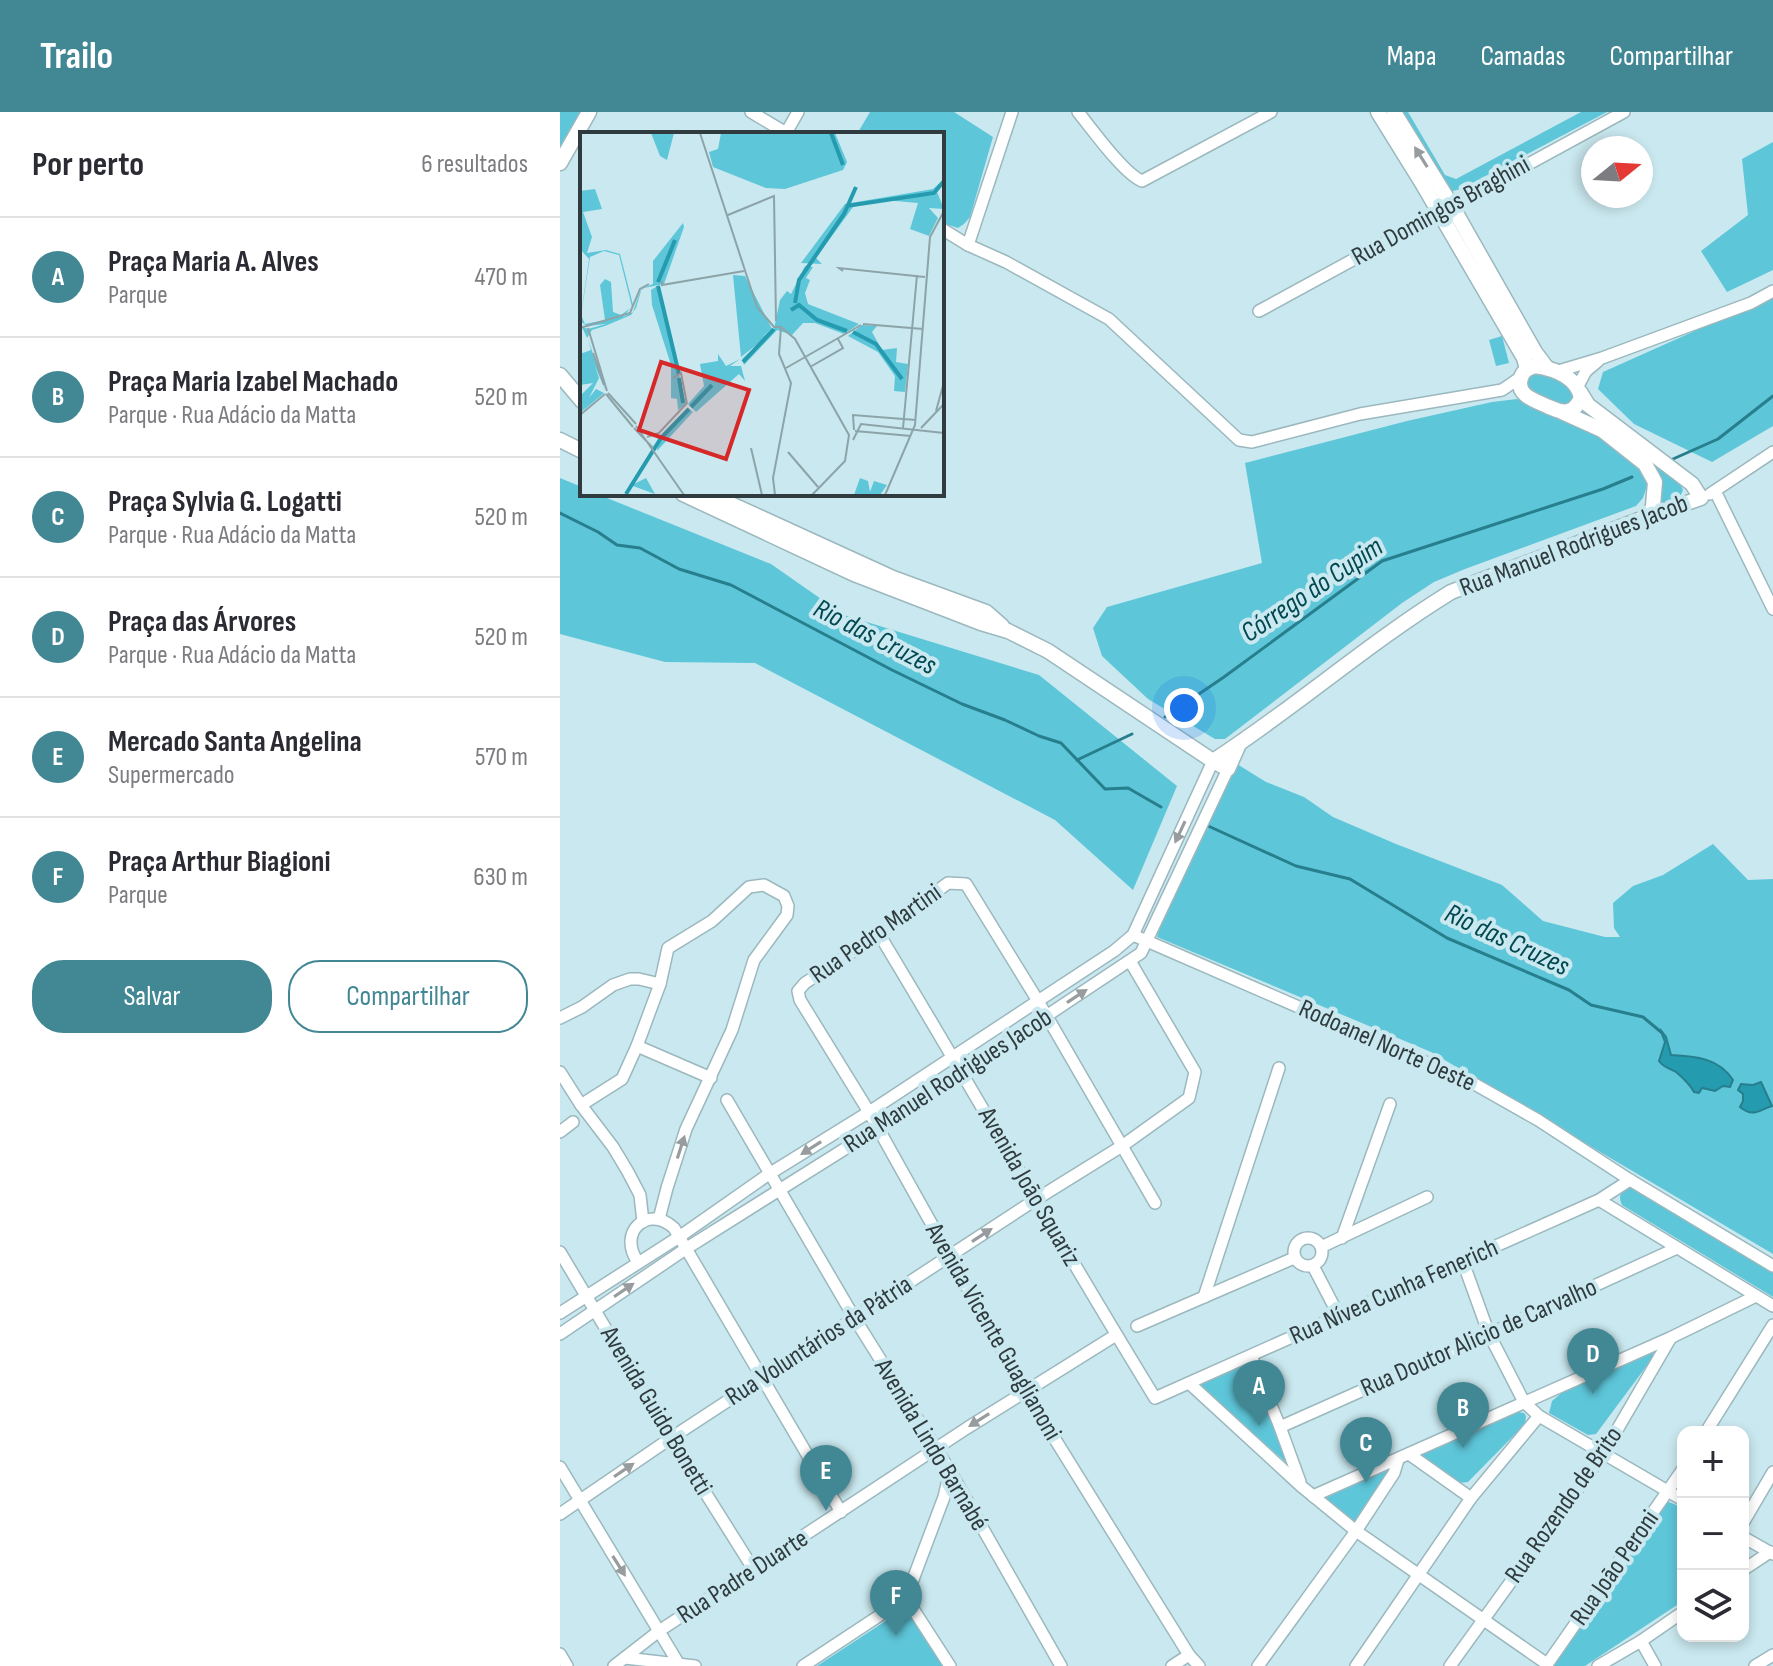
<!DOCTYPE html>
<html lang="pt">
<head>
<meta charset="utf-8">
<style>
  :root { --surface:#fff; --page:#f2f2f3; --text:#2b2b33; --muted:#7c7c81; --line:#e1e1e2; --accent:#428794 }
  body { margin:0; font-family:"Sofia Sans Condensed",sans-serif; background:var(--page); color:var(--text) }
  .controls { position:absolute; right:24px; bottom:24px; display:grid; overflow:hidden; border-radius:16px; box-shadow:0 4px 12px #0003 }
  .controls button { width:72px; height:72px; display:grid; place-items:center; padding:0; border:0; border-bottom:2px solid var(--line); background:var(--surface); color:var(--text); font:40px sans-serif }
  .compass { position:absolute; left:1021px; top:24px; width:72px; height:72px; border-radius:50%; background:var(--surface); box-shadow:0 4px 12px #0003; rotate:72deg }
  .you { position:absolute; left:624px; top:596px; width:28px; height:28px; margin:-20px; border:6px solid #fff; border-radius:50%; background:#1a73e8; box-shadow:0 0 0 12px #1a73e833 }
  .badge { display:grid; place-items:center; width:52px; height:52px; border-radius:50%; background:var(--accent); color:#fff; font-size:26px; font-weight:700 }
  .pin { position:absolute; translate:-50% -66px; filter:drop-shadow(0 2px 4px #0008) }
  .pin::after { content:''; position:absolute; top:42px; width:28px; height:24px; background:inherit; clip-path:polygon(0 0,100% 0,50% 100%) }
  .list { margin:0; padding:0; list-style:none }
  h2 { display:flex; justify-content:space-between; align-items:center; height:104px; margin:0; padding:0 32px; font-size:34px }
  h2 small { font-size:26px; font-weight:400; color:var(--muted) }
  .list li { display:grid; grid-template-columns:52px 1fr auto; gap:24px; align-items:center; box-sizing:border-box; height:120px; padding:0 32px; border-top:2px solid var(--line) }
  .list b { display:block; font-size:30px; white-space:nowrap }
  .list p { margin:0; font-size:26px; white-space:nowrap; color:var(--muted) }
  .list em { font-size:26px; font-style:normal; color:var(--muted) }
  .actions { display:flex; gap:16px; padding:24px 32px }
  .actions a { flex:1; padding:18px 0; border:2px solid var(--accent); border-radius:32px; text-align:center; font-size:28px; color:var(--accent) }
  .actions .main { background:var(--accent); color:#fff }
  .icon { flex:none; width:44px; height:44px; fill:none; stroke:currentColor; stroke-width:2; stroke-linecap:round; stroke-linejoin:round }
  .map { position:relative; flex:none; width:1213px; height:1554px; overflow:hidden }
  header { display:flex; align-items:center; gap:48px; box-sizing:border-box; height:112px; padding:0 40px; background:var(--accent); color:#fff }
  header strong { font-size:38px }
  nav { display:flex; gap:44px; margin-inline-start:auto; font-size:28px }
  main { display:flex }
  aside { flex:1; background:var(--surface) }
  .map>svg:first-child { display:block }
  .green { fill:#5ec6d9 }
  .water { fill:#249bae; stroke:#277e8c; stroke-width:2 }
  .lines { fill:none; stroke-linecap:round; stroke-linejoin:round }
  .stream { stroke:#277e8c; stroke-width:3 }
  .minor-casing { stroke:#9bb8be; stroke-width:14 }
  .tertiary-casing { stroke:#9bb8be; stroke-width:17 }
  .minor { stroke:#fff; stroke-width:11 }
  .tertiary { stroke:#fff; stroke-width:14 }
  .oneway { fill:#979d9e }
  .labels { text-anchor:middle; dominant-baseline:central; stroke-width:8; stroke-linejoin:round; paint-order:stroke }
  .street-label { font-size:26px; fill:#2f3b3e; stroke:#cae8ef }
  .water-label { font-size:28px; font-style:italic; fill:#024852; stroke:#cae8ef }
  .inset-river { fill:none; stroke:#249bae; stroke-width:4 }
  .inset-road { fill:none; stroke:#8ca3a8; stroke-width:2 }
  .view { fill:#d62828; fill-opacity:0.15; stroke:#d62828; stroke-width:4 }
  .inset-edge { fill:none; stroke:#2f3b3e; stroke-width:4 }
</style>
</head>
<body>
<header>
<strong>Trailo</strong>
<nav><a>Mapa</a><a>Camadas</a><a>Compartilhar</a></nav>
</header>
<main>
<aside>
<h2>Por perto<small>6 resultados</small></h2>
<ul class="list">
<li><span class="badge">A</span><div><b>Praça Maria A. Alves</b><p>Parque</p></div><em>470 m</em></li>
<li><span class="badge">B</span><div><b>Praça Maria Izabel Machado</b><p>Parque · Rua Adácio da Matta</p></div><em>520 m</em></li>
<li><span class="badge">C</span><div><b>Praça Sylvia G. Logatti</b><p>Parque · Rua Adácio da Matta</p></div><em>520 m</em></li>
<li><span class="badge">D</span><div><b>Praça das Árvores</b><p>Parque · Rua Adácio da Matta</p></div><em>520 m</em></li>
<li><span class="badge">E</span><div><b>Mercado Santa Angelina</b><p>Supermercado</p></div><em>570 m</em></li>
<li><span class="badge">F</span><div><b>Praça Arthur Biagioni</b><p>Parque</p></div><em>630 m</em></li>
</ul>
<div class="actions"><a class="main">Salvar</a><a>Compartilhar</a></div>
</aside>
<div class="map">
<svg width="1213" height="1554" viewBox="0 0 1213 1554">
  <rect width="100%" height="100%" fill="#cae8ef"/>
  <g class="green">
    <polygon points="0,0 23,0 0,37"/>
    <polygon points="310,0 394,0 433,25 410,105 404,112 398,116 382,111 382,22 297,22"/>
    <polygon points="838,0 848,0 885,63 896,67 1021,0 1047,0 901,77 893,79 888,77"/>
    <polygon points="1213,30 1213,158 1167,180 1141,139 1188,103 1182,47"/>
    <polygon points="1213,184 1213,314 1152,350 1074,312 1038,277 1043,260"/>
    <polygon points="942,224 949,251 936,254 929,228"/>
    <polygon points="974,259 1006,270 1016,283 1012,292 1001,293 972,281 966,269"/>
    <polygon points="957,287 996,302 1042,325 1080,354 1087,364 1087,374 1083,386 1076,394 905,457 874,470 842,491 665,627 655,627 588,587 542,544 533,516 547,495 702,451 685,351 847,309 932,290"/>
    <polygon points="1022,293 1120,372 1123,378 1120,385 1102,391 1099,382 1099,365 1016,301"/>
    <polygon points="0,366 22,375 22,382 37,382 211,452 284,503 479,563 617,674 573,778 495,708 195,551 105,550 0,522"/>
    <polygon points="677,652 706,670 744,685 773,705 836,732 942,773 983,809 1045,825 1060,825 1054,816 1053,791 1073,774 1103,763 1153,732 1188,768 1213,767 1213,1142 871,940 597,825 599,817 661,681"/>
    <path d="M1069,1075H1075L1213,1159V1185L1062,1093C1058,1084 1060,1080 1069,1075Z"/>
    <polygon points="1089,1238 1092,1239 1094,1244 1036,1322 1028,1323 989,1301 992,1289 1004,1279"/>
    <polygon points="683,1253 689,1257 731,1350 729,1353 641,1275 643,1268"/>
    <polygon points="958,1300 964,1301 966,1304 965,1312 908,1370 899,1371 863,1345 862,1341 866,1335"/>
    <polygon points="826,1354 830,1356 830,1359 794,1411 764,1386"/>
    <polygon points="1109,1390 1123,1396 1123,1489 1025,1554 993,1554 1104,1392"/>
    <polygon points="347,1495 388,1554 257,1554"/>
  </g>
  <g class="water">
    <path d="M1100,917L1106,925L1111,943C1135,944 1159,946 1173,968L1170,975L1163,974L1155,979L1142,976L1139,981L1134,980C1130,973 1122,965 1116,960C1109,956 1104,956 1099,949L1105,930Z"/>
    <path d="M1201,970L1212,994C1199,998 1193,1006 1180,995L1183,989V982L1178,978L1181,972L1193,973Z"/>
  </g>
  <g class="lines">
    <g class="stream">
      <polyline points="1113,347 1158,327 1213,284"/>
      <polyline points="0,401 38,420 57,433 80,436 119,457 171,473 332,558 402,592 445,608 479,624 501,631 545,677 568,676 601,695"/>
      <polyline points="605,605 664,565 822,449 1043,377 1072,365"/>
      <polyline points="517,648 572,622"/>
      <polyline points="646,713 736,754 790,767 887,826 1009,878 1031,893 1083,905 1101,920"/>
    </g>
    <g class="minor-casing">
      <g id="minor">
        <polyline points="191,0 228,22"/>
        <path d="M518,0C532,17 564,62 582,69L711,0"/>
        <polyline points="226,21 238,0"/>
        <polyline points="382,117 408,133 446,150 549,207 679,328 692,330 800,302 942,278 961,265"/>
        <polyline points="408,133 452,0"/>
        <polyline points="699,199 1064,0"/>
        <polyline points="995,260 1042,246 1191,191 1213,179"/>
        <polyline points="1018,274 1026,259 1038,249"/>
        <polyline points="1155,379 1213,497"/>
        <polyline points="1150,382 1213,340"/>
        <path d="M319,822C412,976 501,1133 595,1286L1039,1088L1070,1068"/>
        <polyline points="573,823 911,970 978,1008 1070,1068 1213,1154"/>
        <polyline points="0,906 22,895 53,873 70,867 79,867 100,872"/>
        <polyline points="77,934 151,966"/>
        <polyline points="0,960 21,993 53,1035 68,1060 80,1083 83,1110"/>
        <polyline points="167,988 295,1207 390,1359 501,1554"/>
        <polyline points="21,993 62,967 77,934 100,872 108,836 152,809 189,775 204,773 224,784 228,794 227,803 194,848 172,918 126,1017 107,1076 99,1107"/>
        <polyline points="0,1020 13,1010"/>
        <polyline points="1039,1088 1213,1194"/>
        <polyline points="595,1091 478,889 406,772 388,771 319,822 245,871 238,879 240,888 309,1000 465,1279 629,1543 639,1554"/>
        <polyline points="782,1126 830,992"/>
        <circle cx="748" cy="1140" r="14"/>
        <polyline points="761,1135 867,1085"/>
        <polyline points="0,1140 111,1326 194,1458"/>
        <path d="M78,1150C57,1121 87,1092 114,1116L281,1400"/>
        <polyline points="903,1150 929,1222 964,1290 979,1304 1123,1388"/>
        <polyline points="753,1154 779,1204"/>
        <polyline points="644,1185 719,956"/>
        <polyline points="0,1201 119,1125 209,1062 309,1000 554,839 573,823 653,649"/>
        <polyline points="577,1214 734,1146"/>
        <polyline points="0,1222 127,1136 318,1016 581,841 668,657"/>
        <polyline points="691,1244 720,1315 740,1370"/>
        <polyline points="629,1271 741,1374 796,1419 987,1552"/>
        <polyline points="720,1315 929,1222 1117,1136"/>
        <polyline points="1146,1320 1213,1213"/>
        <polyline points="849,1342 911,1386"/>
        <polyline points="0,1355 120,1554"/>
        <polyline points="753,1384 1110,1226 1196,1184"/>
        <polyline points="0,1402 111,1326 475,1088 562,1034 629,986 635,960 570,849"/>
        <polyline points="1183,1411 1213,1360"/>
        <polyline points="1183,1425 1213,1442"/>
        <polyline points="1183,1458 1210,1440"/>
        <polyline points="346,1486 384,1385 390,1359"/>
        <polyline points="346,1486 390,1554"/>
        <polyline points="1081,1529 1095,1554"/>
        <polyline points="0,1542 7,1554"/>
        <polyline points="65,1546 135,1554"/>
        <polyline points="54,1554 99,1519 407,1316 556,1223"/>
        <polyline points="243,1554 346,1486"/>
        <polyline points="612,1554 629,1543"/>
        <polyline points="698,1554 796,1419 834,1361 838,1348"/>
        <polyline points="796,1554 911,1386 979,1304"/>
        <polyline points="890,1554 1043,1342 1110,1227"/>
        <polyline points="986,1554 1123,1357"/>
        <polyline points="1038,1554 1081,1529 1123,1500"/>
        <polyline points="1195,1554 1213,1543"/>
      </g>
    </g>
    <g class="tertiary-casing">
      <g id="tertiary">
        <polyline points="818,0 862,71 964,246 967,257"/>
        <polyline points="834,0 892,94 975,240 987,256"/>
        <polyline points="0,51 29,0"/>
        <path d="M975,254C995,257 1017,265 1021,286C1018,292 1015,298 1008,299C1001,301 995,297 989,295C977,289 955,284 961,266C963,258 969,256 975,254Z"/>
        <polyline points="0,263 22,289"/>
        <polyline points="1002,300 1042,318 1085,352 1095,370 1093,394 1089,404"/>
        <polyline points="0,328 22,339"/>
        <polyline points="123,382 294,462 421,511 448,519 488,539 653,649 668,657 679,632"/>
        <polyline points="149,382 333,466 426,500 442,514"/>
        <path d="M653,649C735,596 808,531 891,480L1089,404L1141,386L1132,372L1028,293L1020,280"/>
      </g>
    </g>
    <use href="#minor" class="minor"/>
    <use href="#tertiary" class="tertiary"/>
  </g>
  <defs><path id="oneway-solid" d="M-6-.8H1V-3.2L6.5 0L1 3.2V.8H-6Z" transform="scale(2)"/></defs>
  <g class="oneway">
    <use href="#oneway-solid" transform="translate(861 45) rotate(-122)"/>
    <use href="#oneway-solid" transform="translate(620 720) rotate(115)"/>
    <use href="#oneway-solid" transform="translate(517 884) rotate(-33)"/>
    <use href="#oneway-solid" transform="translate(121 1035) rotate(-72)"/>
    <use href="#oneway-solid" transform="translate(251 1036) rotate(148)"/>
    <use href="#oneway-solid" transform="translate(422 1123) rotate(-33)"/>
    <use href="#oneway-solid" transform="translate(64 1178) rotate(-34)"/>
    <use href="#oneway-solid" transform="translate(419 1308) rotate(148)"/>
    <use href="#oneway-solid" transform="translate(64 1358) rotate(-34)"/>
    <use href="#oneway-solid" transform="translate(59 1454) rotate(58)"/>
  </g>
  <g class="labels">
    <g class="street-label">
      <text transform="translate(881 99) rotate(-29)">Rua Domingos Braghini</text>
      <text transform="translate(1014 434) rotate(-21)">Rua Manuel Rodrigues Jacob</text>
      <text transform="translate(316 822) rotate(-35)">Rua Pedro Martini</text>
      <text transform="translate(827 934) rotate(24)">Rodoanel Norte Oeste</text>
      <text transform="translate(388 969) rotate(-33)">Rua Manuel Rodrigues Jacob</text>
      <text transform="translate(469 1075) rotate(60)">Avenida João Squariz</text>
      <text transform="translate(834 1180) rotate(-24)">Rua Nívea Cunha Fenerich</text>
      <text transform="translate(433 1220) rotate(60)">Avenida Vicente Guaglianoni</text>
      <text transform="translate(919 1226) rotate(-24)">Rua Doutor Alicio de Carvalho</text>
      <text transform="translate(259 1229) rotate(-33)">Rua Voluntários da Pátria</text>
      <text transform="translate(96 1299) rotate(59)">Avenida Guido Bonetti</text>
      <text transform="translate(371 1333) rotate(59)">Avenida Lindo Barnabé</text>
      <text transform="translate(1004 1393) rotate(-55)">Rua Rozendo de Brito</text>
      <text transform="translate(1055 1456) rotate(-55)">Rua João Peroni</text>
      <text transform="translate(183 1465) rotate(-33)">Rua Padre Duarte</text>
    </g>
    <g class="water-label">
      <text transform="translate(752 478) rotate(-34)">Córrego do Cupim</text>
      <text transform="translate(315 525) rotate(27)">Rio das Cruzes</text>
      <text transform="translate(947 828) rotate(25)">Rio das Cruzes</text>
    </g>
  </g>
  <g transform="translate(20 20)">
    <rect width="364" height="364" fill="#cae8ef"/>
    <path d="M71,1H94L87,28L80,24ZM141,1H255L267,30L263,38L205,57L186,56L133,35L129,20L138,17ZM364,47L357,60L364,77L349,76L358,86L349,104L330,97L338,71L304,68L273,75L236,126L242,132L221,131L265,72L353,57ZM15,57L22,77L3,80L12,105L7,121L26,118L40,122L53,173L43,185L53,180L60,160L63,156L73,152V129L103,91L104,95L84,152L64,156L61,159L56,176L51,183L25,194L12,198L7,206L2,195L8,197L26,192L7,194L0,189L9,127L0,117V59ZM24,119L39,123L52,175L41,183L33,180L31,150L25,147L20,153L25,188L5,192L1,183L10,125ZM225,134L233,135L226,146L230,148L225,161L228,172L279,192L264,202L235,191H223L212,203L197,198L164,233L162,227L179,211L161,225L153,143L165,144L192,197L182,205L194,197L200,168L207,159L211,162ZM79,153L106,272L98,278L97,267L91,266V233L72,173L71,158ZM282,193L297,194L292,200L302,218L317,216L316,230L328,232L325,260L314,259L315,244L298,220L268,204ZM8,207L26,260L15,234L19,246L9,266L16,257L24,261L0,281V264L13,251L0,253V222L11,218ZM138,222L146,234L160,227L150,234H161L165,249L159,242L116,280L108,272L124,254L120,232L138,229ZM108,276L113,280L77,319L78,306ZM72,317L54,352L66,346L75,362L53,354L45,362ZM280,346L288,349L290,360L294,349L307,353L300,363H274Z" fill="#5ec6d9" fill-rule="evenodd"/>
    <path class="inset-river" d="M251,1L263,33M266,74L354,61L364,49M78,150L95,108M78,154L99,242M215,171L219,148L264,82L276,55M211,178L219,173L237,188L267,199M273,200L296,212L322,247M163,230L194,197M99,246L103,271M111,275L132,253M46,362L81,306L109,277"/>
    <path class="inset-road" d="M120,1L177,175L194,195H201L215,207L269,303L265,329L232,363M148,83L194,64L196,189M263,139L259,136L345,145M82,149V153L164,139M283,192L343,197M0,196L50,181L60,157L69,152M8,196L27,259M13,221L24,253M230,235L263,216L258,207M206,236L281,193M93,246L101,241L107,272M28,261L56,292M26,262L53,295M356,279L364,250M0,283L25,262M56,294L104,363M54,296L73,316M323,296L337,143M341,296L364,272M274,298L273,283L336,288M275,299L331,304M67,305L79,301L107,271M273,308L281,292L364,301M171,316L182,363M208,320L238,355M195,363L193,346L211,251L199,222L201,195M305,363L335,293L350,105L364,79"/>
    <path class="view" d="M81,230L169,258L146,327L59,298Z"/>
    <rect width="364" height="364" class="inset-edge"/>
  </g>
</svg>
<div class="controls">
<button>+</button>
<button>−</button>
<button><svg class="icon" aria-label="layers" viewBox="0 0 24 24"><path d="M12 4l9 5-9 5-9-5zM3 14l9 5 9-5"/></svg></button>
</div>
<svg class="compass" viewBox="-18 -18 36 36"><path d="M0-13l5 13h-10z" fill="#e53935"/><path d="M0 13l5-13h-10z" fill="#7c7c81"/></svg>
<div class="you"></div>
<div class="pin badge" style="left:699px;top:1314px">A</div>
<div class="pin badge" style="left:903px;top:1336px">B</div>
<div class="pin badge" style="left:806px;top:1371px">C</div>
<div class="pin badge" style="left:1033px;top:1282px">D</div>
<div class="pin badge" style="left:266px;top:1399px">E</div>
<div class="pin badge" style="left:336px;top:1524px">F</div>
</div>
</main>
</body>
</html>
